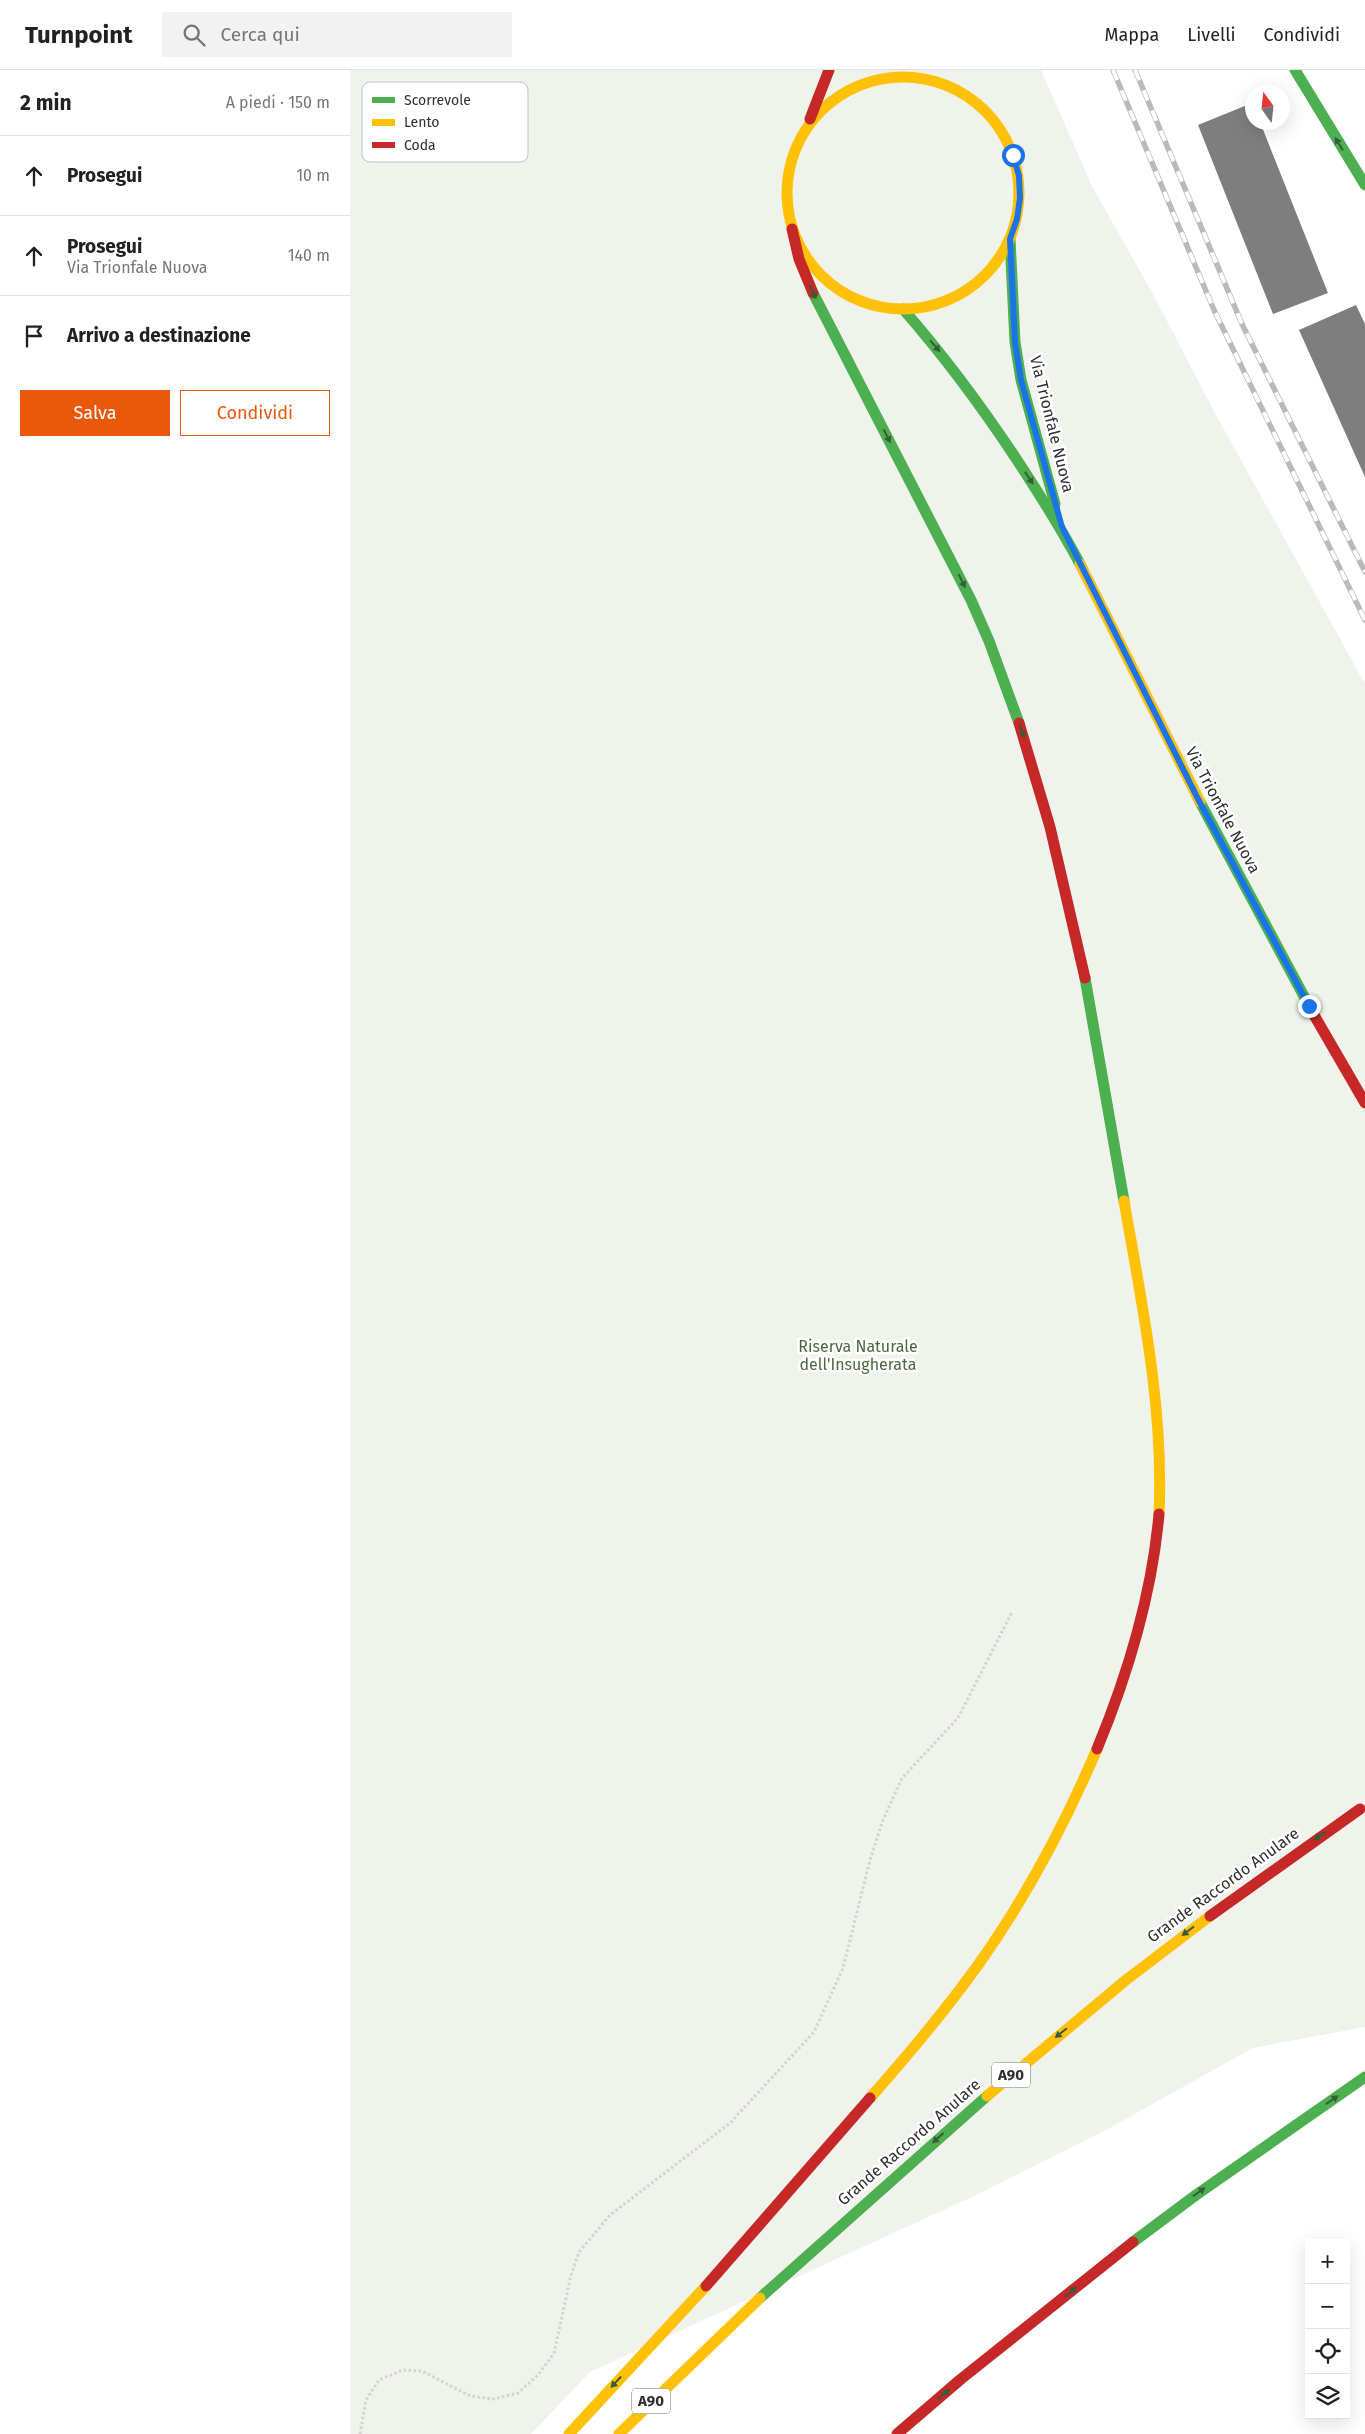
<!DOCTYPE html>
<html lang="it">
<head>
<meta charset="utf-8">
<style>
  :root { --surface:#fff; --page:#f2f2f2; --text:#202124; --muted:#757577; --line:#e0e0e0; --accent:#ea580c }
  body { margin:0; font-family:"Fira Sans",sans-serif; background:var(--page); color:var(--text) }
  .controls { position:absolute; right:15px; bottom:15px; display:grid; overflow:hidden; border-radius:0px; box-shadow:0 5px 20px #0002 }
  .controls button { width:45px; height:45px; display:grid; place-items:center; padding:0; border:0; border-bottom:1px solid var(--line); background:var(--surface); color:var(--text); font:25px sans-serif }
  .compass { position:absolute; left:895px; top:15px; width:45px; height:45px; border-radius:50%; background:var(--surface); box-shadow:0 5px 20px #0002; rotate:345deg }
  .stop { position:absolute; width:15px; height:15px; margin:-11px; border:4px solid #1a73e8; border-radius:50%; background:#fff }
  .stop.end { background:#1a73e8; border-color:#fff; box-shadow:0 1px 5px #0008 }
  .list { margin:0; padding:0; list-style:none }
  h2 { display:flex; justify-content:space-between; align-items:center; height:65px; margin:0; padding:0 20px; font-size:21px }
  h2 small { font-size:16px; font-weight:400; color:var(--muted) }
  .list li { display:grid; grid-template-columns:32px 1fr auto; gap:15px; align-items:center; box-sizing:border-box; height:80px; padding:0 20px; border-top:1px solid var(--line) }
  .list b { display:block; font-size:19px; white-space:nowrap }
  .list p { margin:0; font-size:16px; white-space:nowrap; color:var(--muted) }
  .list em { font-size:16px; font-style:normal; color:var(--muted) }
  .actions { display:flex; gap:10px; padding:15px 20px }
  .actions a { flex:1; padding:11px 0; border:1px solid var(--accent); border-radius:0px; text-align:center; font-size:18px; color:var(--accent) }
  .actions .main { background:var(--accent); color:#fff }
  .icon { flex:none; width:28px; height:28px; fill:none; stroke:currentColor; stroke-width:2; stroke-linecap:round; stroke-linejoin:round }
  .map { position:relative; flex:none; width:1015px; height:2364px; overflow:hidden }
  header { display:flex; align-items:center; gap:30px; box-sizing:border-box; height:70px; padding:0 25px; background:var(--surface); border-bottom:1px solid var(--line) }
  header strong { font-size:24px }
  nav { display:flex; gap:28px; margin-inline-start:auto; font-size:18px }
  .search { width:350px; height:45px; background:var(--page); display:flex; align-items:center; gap:12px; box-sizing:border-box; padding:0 18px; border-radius:0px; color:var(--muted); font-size:19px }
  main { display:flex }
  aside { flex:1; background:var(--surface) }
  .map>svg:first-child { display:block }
  .green { fill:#eff3ec }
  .building { fill:#7e7e7e }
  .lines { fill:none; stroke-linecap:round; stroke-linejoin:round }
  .path { stroke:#d3d3d3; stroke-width:3; stroke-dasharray:2.5 2.5; stroke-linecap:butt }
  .fast { stroke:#4caf50; stroke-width:11 }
  .slow { stroke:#ffc107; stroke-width:11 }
  .jam { stroke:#c62828; stroke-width:11 }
  .rail-casing { stroke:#bababa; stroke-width:5.5 }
  .rail { stroke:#fff; stroke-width:4; stroke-dasharray:11; stroke-linecap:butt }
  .oneway { fill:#385b3a }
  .route { stroke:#1a73e8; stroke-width:6 }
  .labels { text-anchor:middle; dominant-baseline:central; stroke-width:5; stroke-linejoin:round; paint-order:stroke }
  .shield { fill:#fff; stroke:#6d6d6d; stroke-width:1 }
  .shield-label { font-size:15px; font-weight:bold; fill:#2e2e2e }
  .street-label { font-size:16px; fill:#2e2e2e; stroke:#fff }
  .park-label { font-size:16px; fill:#4c653f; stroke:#fff }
  .key { fill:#fff; stroke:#c0c0c0; stroke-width:1 }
  .key-label { font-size:14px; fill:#2e2e2e }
</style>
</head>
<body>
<header>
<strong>Turnpoint</strong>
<div class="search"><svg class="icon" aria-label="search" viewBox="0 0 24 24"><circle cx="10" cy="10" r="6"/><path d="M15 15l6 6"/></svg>Cerca qui</div>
<nav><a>Mappa</a><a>Livelli</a><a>Condividi</a></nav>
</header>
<main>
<aside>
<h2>2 min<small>A piedi · 150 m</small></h2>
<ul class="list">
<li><svg class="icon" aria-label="ahead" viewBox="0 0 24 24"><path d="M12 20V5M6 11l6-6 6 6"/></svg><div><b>Prosegui</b></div><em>10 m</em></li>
<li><svg class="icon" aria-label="ahead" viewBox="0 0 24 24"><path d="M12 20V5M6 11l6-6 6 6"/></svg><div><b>Prosegui</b><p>Via Trionfale Nuova</p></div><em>140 m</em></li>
<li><svg class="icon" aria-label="arrive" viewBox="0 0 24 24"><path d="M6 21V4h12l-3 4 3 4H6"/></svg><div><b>Arrivo a destinazione</b></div></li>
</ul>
<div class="actions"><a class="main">Salva</a><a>Condividi</a></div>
</aside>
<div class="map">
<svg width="1015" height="2364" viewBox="0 0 1015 2364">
  <rect width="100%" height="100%" fill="#fff"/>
  <polygon class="green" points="0,0 691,0 742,116 804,226 865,343 1015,614 1015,1957 903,1978 756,2060 624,2126 240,2302 181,2364 0,2364"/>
  <g class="building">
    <polygon points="902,33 902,52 910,52 978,223 923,244 848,55"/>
    <polygon points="1006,235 1015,254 1015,407 949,260"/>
  </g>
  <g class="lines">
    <polyline class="path" points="10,2364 16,2330 29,2310 53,2300 72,2301 120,2326 144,2329 168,2323 188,2305 204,2283 221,2205 229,2182 260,2145 380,2053 464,1962 493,1898 520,1790 533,1750 552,1708 608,1648 662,1542"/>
    <g class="fast">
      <polyline points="945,0 1015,115"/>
      <polyline points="660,169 665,272 671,310 705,434"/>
      <polyline points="463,223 621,530 639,571 669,653"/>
      <path d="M553,239C595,287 632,337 667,390C690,425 711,458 730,494"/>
      <polyline points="850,732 964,945"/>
      <polyline points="735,908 774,1131"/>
      <polyline points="783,2172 846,2125 1015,2007"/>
      <polyline points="410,2228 637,2026"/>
    </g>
    <g class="slow">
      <circle cx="553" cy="123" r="116"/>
      <polyline points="730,494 850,732"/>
      <path d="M774,1131C792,1235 814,1338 809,1444"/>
      <polyline points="637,2026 776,1910 860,1846"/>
      <path d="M520,2028C558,1985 595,1941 628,1895C675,1829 715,1754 747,1679"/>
      <polyline points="219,2364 356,2216"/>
      <polyline points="269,2364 410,2228"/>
    </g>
    <g class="jam">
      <polyline points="460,49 479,0"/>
      <polyline points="442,159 449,189 463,223"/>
      <polyline points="669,653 700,757 735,908"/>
      <polyline points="964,945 1015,1033"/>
      <path d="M747,1679C778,1604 802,1525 809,1444"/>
      <polyline points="860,1846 1010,1739"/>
      <polyline points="356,2216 520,2028"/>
      <polyline points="547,2364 611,2309 783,2172"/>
    </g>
    <g class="rail-casing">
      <g id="rail">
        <polyline points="763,0 864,240 1015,550"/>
        <polyline points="785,0 892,254 1015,502"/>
      </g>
    </g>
    <use href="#rail" class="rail"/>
  </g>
  <defs><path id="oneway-solid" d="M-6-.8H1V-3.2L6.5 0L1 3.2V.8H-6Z" transform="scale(1.25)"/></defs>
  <g class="oneway">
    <use href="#oneway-solid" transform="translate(989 74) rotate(-122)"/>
    <use href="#oneway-solid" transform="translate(463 222) rotate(64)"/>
    <use href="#oneway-solid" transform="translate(585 276) rotate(49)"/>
    <use href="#oneway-solid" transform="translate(537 366) rotate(63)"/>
    <use href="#oneway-solid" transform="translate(679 408) rotate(56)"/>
    <use href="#oneway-solid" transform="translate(612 511) rotate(63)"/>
    <use href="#oneway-solid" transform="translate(672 661) rotate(71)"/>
    <use href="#oneway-solid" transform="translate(970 1766) rotate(147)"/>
    <use href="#oneway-solid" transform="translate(838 1861) rotate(143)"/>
    <use href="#oneway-solid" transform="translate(711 1963) rotate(141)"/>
    <use href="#oneway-solid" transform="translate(982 2030) rotate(-35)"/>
    <use href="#oneway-solid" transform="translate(588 2068) rotate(138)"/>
    <use href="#oneway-solid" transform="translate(849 2122) rotate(-35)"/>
    <use href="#oneway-solid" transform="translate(721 2222) rotate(-39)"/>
    <use href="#oneway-solid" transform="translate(266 2312) rotate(133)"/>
    <use href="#oneway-solid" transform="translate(594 2324) rotate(-40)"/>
  </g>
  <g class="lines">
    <polyline class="route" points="663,85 669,106 670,128 667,149 660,169 665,272 671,310 712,457 847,727 959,936"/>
  </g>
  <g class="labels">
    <g class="shield">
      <rect x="642" y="1992.5" width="38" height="25" rx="4"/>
      <rect x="282" y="2318.5" width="38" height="25" rx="4"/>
    </g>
    <g class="shield-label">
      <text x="661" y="2005">A90</text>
      <text x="301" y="2331">A90</text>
    </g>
    <g class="street-label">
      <text transform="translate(702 354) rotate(76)">Via Trionfale Nuova</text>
      <text transform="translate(873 740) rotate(62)">Via Trionfale Nuova</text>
      <text transform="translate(873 1815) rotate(-36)">Grande Raccordo Anulare</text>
      <text transform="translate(559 2072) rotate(-41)">Grande Raccordo Anulare</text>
    </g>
    <g class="park-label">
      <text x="508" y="1276">Riserva Naturale<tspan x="508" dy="18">dell'Insugherata</tspan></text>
    </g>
  </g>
  <rect x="12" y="12" width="166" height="80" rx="8" class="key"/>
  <rect x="22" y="27" width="23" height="6" fill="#4caf50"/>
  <rect x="22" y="49" width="23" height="7" fill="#ffc107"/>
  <rect x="22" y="72" width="23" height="6" fill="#c62828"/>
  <g class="key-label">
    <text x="54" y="35">Scorrevole</text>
    <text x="54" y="57">Lento</text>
    <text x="54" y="80">Coda</text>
  </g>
</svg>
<div class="controls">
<button>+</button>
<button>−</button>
<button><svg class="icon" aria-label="locate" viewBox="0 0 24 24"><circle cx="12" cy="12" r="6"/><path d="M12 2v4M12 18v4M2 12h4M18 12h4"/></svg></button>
<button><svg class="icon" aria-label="layers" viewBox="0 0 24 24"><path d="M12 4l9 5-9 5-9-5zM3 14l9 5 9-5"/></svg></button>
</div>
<svg class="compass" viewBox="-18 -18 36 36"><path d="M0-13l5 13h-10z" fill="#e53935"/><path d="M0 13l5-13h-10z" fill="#757577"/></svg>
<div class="stop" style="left:663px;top:85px"></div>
<div class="stop end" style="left:959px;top:936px"></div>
</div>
</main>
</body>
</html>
